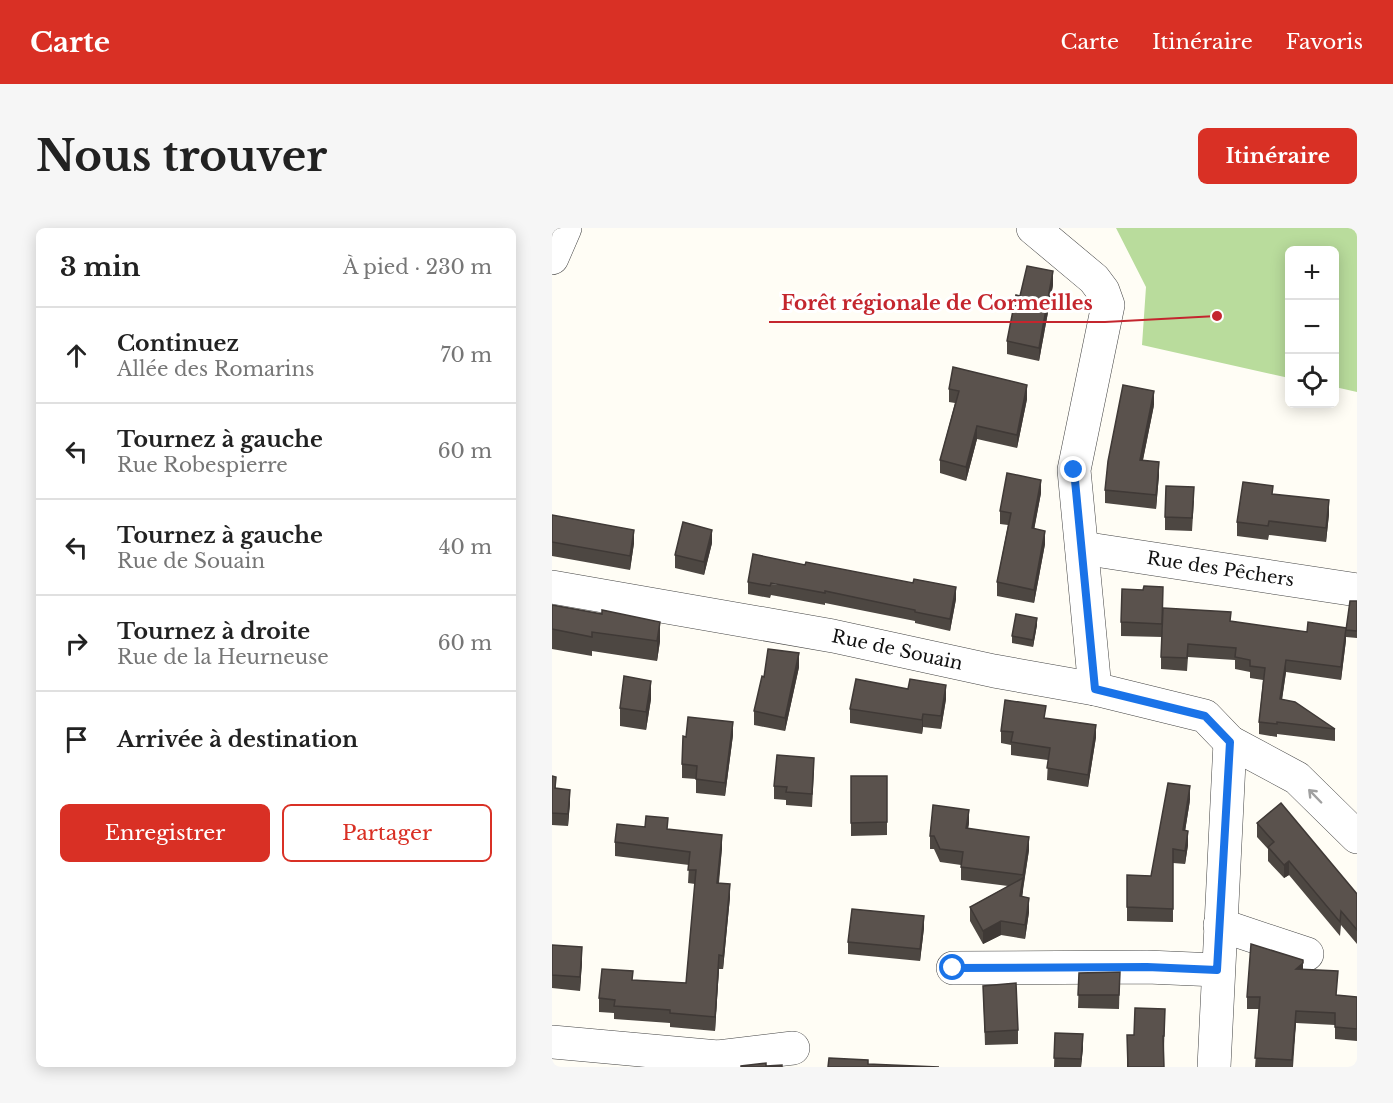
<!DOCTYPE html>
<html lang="fr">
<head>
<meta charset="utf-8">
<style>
  :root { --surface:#fff; --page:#f6f6f6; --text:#222; --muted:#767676; --line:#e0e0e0; --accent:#d93025 }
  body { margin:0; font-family:"Libre Baskerville",serif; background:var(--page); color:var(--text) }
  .controls { position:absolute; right:18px; top:18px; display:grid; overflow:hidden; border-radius:9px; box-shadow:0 3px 15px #0003 }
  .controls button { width:54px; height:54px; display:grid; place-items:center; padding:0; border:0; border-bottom:2px solid var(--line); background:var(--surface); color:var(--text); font:30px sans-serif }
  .stop { position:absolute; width:18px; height:18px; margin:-14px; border:4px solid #1a73e8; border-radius:50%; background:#fff }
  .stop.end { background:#1a73e8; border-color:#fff; box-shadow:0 2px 6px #0008 }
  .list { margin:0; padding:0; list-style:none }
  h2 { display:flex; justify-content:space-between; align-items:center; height:78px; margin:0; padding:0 24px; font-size:26px }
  h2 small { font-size:20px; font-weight:400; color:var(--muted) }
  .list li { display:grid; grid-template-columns:39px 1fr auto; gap:18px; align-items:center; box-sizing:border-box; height:96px; padding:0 24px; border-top:2px solid var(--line) }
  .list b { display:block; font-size:22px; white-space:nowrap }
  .list p { margin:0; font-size:20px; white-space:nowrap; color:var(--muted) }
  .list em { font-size:20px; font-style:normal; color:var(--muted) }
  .actions { display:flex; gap:12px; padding:18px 24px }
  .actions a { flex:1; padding:14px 0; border:2px solid var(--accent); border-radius:9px; text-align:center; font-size:21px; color:var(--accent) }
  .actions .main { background:var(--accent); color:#fff }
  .icon { flex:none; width:33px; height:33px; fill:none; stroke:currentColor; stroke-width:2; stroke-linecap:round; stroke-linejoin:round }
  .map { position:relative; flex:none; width:805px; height:839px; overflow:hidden; border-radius:9px }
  header { display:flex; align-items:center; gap:36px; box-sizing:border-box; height:84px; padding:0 30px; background:var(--accent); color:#fff }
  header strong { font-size:28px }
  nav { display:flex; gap:33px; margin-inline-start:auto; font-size:21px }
  .intro { display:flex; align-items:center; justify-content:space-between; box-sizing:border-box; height:144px; padding:0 36px }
  h1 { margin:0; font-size:42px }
  .button { padding:15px 27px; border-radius:9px; background:var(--accent); color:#fff; font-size:21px; font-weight:700 }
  main { display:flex; gap:36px; padding:0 36px }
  aside { flex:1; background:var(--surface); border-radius:9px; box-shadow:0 3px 15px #0003 }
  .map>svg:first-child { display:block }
  .forest { fill:#b9dc9c }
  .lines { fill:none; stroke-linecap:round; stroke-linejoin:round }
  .minor-casing { stroke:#444; stroke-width:34 }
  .minor { stroke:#fff; stroke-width:33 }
  .wall { fill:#4d4742 }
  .shaded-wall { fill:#3f3936 }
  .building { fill:#5a524d; stroke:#3f3936; stroke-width:1.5 }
  .oneway { stroke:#a0a0a0 }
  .route { stroke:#1a73e8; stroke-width:8 }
  .labels { text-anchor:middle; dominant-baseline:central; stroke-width:6; stroke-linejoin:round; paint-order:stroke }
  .street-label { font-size:18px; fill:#111; stroke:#fff }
  .leader { fill:none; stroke:#c4262e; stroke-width:2 }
  .callout-dot { fill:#c4262e; stroke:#fff; stroke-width:2 }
  .callout-label { font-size:20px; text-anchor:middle; font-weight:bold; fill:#c4262e; stroke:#fff; stroke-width:6; stroke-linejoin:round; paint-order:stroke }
</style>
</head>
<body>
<header>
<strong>Carte</strong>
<nav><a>Carte</a><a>Itinéraire</a><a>Favoris</a></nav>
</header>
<div class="intro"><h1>Nous trouver</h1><a class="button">Itinéraire</a></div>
<main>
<aside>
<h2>3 min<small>À pied · 230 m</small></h2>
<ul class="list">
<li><svg class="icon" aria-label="ahead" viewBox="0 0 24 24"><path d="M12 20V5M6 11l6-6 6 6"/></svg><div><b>Continuez</b><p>Allée des Romarins</p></div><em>70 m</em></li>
<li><svg class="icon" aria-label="left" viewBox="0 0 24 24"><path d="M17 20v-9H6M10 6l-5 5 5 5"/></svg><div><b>Tournez à gauche</b><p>Rue Robespierre</p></div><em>60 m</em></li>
<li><svg class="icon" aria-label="left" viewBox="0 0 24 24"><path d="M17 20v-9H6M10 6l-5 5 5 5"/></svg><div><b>Tournez à gauche</b><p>Rue de Souain</p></div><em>40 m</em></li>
<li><svg class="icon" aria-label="right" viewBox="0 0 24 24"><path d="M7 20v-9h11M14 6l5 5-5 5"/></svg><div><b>Tournez à droite</b><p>Rue de la Heurneuse</p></div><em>60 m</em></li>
<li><svg class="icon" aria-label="arrive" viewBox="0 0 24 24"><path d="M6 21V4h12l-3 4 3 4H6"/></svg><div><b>Arrivée à destination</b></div></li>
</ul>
<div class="actions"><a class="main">Enregistrer</a><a>Partager</a></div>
</aside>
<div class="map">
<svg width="805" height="839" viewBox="0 0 805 839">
  <rect width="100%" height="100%" fill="#fffdf5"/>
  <polygon class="forest" points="564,0 805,0 805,164 783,159 782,22 738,22 737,150 590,117 594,59"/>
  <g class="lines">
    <g class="minor-casing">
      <g id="minor">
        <polyline points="481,0 542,51 551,63 556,77 522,242 543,461"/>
        <polyline points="0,30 13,0"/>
        <path id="s1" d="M530,320L805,362"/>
        <path id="s2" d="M0,359L281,408L442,443L543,461L653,488L678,514L745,550L805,609"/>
        <polyline points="668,697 755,726"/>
        <polyline points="401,740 595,739 665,742"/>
        <polyline points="0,814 166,829 241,820"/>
        <polyline points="662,839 678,514"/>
      </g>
    </g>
    <use href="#minor" class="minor"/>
  </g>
  <g class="wall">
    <polygon points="501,57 487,133 455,126 455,113 468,68"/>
    <polygon points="397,161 475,171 465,220 425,211 414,253 388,245 388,232 403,175 397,174"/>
    <polygon points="602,177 591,232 607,247 604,281 553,275 553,262"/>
    <polygon points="489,265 482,301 493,316 482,375 445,368 445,354 456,297 448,296 448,283"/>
    <polygon points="721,266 777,286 774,314 717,307 716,312 685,308 685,294"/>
    <polygon points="642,272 640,303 613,302 613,289"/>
    <polygon points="0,287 82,315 78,342 0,328"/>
    <polygon points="160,315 152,347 123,340 123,327"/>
    <polygon points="196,354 404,371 398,403 363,395 363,393 273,375 273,377 219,367 218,370 196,366"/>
    <polygon points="611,373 610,409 569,408 569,394"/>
    <polygon points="805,373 805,410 794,409 794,402"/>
    <polygon points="0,377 108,413 105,433 40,423 40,428 0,421"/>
    <polygon points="679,393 794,412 789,452 734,444 730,472 783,501 783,513 725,506 725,509 707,506 707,494 711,452 698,450 698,444 683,441 683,432 636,429 635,443 609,441 609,429"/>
    <polygon points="485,397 481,419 460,415 460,408"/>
    <polygon points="247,439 233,503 202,497 202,483 212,449"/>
    <polygon points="356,461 394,471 389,501 371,499 370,506 298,495 298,481"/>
    <polygon points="99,471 94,502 68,498 68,480"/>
    <polygon points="494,490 544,509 536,559 495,552 496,532 459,527 459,517 449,515 449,503"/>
    <polygon points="181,507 173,568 144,565 144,551 130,550 130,536 134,509"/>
    <polygon points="262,543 260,579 234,577 234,572 222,571 222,558"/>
    <polygon points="0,548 4,560 18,574 16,598 0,597"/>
    <polygon points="299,548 335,548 335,607 299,608"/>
    <polygon points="638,572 633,603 636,617 633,636 621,635 621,694 575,693 575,647 599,648"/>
    <polygon points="417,595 416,600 477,622 470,669 477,684 473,711 449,707 431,716 418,693 418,679 456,658 409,652 409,637 388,634 382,621 378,621 378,608"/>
    <polygon points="705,595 805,666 805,716 789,697 788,708 737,647 732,650 716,633 716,621 705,609"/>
    <polygon points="116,601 170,620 167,655 178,669 171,741 167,741 163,803 118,799 118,795 62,791 62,785 47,784 47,770 81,752 134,755 143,656 136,655 137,637 63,628 63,614"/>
    <polygon points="372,700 368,733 296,726 296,714"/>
    <polygon points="0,717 30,733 28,763 0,760"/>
    <polygon points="751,741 785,767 805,769 805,813 783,811 783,797 744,795 741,839 703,839 707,781 695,781 695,769"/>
    <polygon points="568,744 567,781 526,780 527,745"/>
    <polygon points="431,758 466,802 466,816 433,817"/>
    <polygon points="613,781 612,822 611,822 612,839 575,839 575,807 582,807"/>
    <polygon points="503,805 531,819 529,839 502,839"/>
  </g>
  <g class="shaded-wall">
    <polygon points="501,43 501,57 487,133 487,120"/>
    <polygon points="475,157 475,171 465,220 465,207"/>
    <polygon points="602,163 602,177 588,246 588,232"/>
    <polygon points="425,198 425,211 414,253 414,239"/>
    <polygon points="607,234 607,247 604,281 604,267"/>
    <polygon points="489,252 489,265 480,313 480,300"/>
    <polygon points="777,272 777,286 774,314 774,300"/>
    <polygon points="82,302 82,315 78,342 78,328"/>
    <polygon points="160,302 160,315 152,347 152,334"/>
    <polygon points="493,303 493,316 482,375 482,362"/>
    <polygon points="404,359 404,371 398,403 398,391"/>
    <polygon points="485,390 485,397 481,419 481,412"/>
    <polygon points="108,394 108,413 105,433 105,413"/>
    <polygon points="794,400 794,412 789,452 789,439"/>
    <polygon points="247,425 247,439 233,503 233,490"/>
    <polygon points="734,432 734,444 728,484 728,471"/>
    <polygon points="99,453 99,471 94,502 94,484"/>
    <polygon points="394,457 394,471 389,501 389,488"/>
    <polygon points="371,486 371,499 370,506 370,492"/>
    <polygon points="181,494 181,507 173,568 173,555"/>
    <polygon points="544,497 544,509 536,559 536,547"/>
    <polygon points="638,558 638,572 631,616 631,602"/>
    <polygon points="18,562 18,574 16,598 16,586"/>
    <polygon points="417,582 417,595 414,613 414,600"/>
    <polygon points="636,603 636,617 633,636 633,623"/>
    <polygon points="170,607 170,620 165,668 165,655"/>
    <polygon points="477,609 477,622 471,660 471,647"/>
    <polygon points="737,633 737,647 732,650 732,637"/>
    <polygon points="471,650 471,663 468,682 468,668"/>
    <polygon points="178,656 178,669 171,741 171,728"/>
    <polygon points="477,670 477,684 473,711 473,697"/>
    <polygon points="372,688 372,700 368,733 368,721"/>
    <polygon points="449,693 449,707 431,716 431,703"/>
    <polygon points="30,719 30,733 28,763 28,749"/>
    <polygon points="167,727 167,741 163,803 163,789"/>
    <polygon points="751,732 751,747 744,741"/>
    <polygon points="744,783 744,795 740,839 740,832"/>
    <polygon points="531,806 531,819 529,839 529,831"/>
  </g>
  <g class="building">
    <polygon points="475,38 501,43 487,120 455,113 464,67 468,68"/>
    <polygon points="401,139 475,157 465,207 425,198 414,239 388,232 407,163 397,161"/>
    <polygon points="571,157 602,163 588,232 607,234 604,267 553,262 556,233"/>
    <polygon points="455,245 489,252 480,300 493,303 482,362 445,354 459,285 448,283"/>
    <polygon points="691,254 721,258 720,266 777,272 774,300 717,293 716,298 685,294"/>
    <polygon points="614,258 642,259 640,290 613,289"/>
    <polygon points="0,287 82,302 78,328 0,314"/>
    <polygon points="131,294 160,302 152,334 123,327"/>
    <polygon points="201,326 253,337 254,334 361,355 362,351 404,359 398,391 363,384 363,382 273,363 273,365 219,355 218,358 196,354"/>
    <polygon points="592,358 611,359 610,396 569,394 570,361 591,362"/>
    <polygon points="798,373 805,373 805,403 794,402"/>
    <polygon points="0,377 50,386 50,382 108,394 105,413 40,404 40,409 0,401"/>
    <polygon points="611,380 679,384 678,393 755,404 756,394 794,400 789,439 734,432 728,471 743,474 783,501 725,494 725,496 707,494 713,440 698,438 698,432 683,429 684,420 636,416 635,430 609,429"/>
    <polygon points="464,386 485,390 481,412 460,408"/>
    <polygon points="216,421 247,425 233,490 202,483 210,448 212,449"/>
    <polygon points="72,448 99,453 94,484 68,480"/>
    <polygon points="304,451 356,461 358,451 394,457 389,488 371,486 370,492 298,481"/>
    <polygon points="453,472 494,478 492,490 544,497 536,547 495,540 498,520 459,514 461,504 449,503"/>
    <polygon points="136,489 181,494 173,555 144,551 145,538 130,536 131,508 134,509"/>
    <polygon points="225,527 262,530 260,566 234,564 235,559 222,558"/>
    <polygon points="0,548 4,549 3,560 18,562 16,586 0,585"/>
    <polygon points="299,548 335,548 335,594 299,595"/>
    <polygon points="616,555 638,558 631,602 636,603 633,623 621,621 621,681 575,679 575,647 599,648"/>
    <polygon points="729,575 805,666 805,702 789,683 788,694 737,633 732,637 716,619 722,614 705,595"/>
    <polygon points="381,577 417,582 414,600 477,609 471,647 409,639 411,624 388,621 382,608 378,608"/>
    <polygon points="94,588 116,590 115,601 170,607 165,655 178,656 171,728 167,727 163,789 118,785 118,782 62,778 63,772 47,770 50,741 81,743 80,752 134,755 144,642 136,642 138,624 63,614 65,596 93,599"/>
    <polygon points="471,650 468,668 477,670 473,697 449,693 431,703 418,679"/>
    <polygon points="300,681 372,688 368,721 296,714"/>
    <polygon points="699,716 751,732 751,735 744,741 786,743 784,767 805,769 805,801 783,799 783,785 744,783 740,832 703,830 708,769 695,769"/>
    <polygon points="0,717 30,719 28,749 0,747"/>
    <polygon points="568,744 567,767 526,767 527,745"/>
    <polygon points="464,755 466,802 433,804 431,758"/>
    <polygon points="583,780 613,781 612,808 611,808 612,839 576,839 575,807 582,807"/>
    <polygon points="503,805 531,806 529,831 502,830"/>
    <polygon points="277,830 316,832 316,836 387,839 276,839"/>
    <polygon points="214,835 214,838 230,837 230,839 189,839 189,838"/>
  </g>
  <defs><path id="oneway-shaft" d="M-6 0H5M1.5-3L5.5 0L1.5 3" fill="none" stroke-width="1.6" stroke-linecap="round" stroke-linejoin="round" transform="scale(1.5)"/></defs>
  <use class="oneway" href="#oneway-shaft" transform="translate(763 568) rotate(-134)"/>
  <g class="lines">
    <polyline class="route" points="401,740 595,739 665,742 678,514 653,488 543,461 522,242"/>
  </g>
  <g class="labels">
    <g class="street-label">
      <text stroke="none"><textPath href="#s1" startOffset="140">Rue des Pêchers</textPath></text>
      <text stroke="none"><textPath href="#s2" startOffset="351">Rue de Souain</textPath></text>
    </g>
  </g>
  <path class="leader" d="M665 88L553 94H217"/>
  <circle class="callout-dot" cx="665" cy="88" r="6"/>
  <g class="callout-label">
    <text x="385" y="82">Forêt régionale de Cormeilles</text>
  </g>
</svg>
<div class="controls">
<button>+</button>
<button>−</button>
<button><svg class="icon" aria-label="locate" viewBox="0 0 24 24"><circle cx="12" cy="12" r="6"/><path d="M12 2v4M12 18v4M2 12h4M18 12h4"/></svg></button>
</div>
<div class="stop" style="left:401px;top:740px"></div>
<div class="stop end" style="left:522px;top:242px"></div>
</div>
</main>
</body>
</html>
